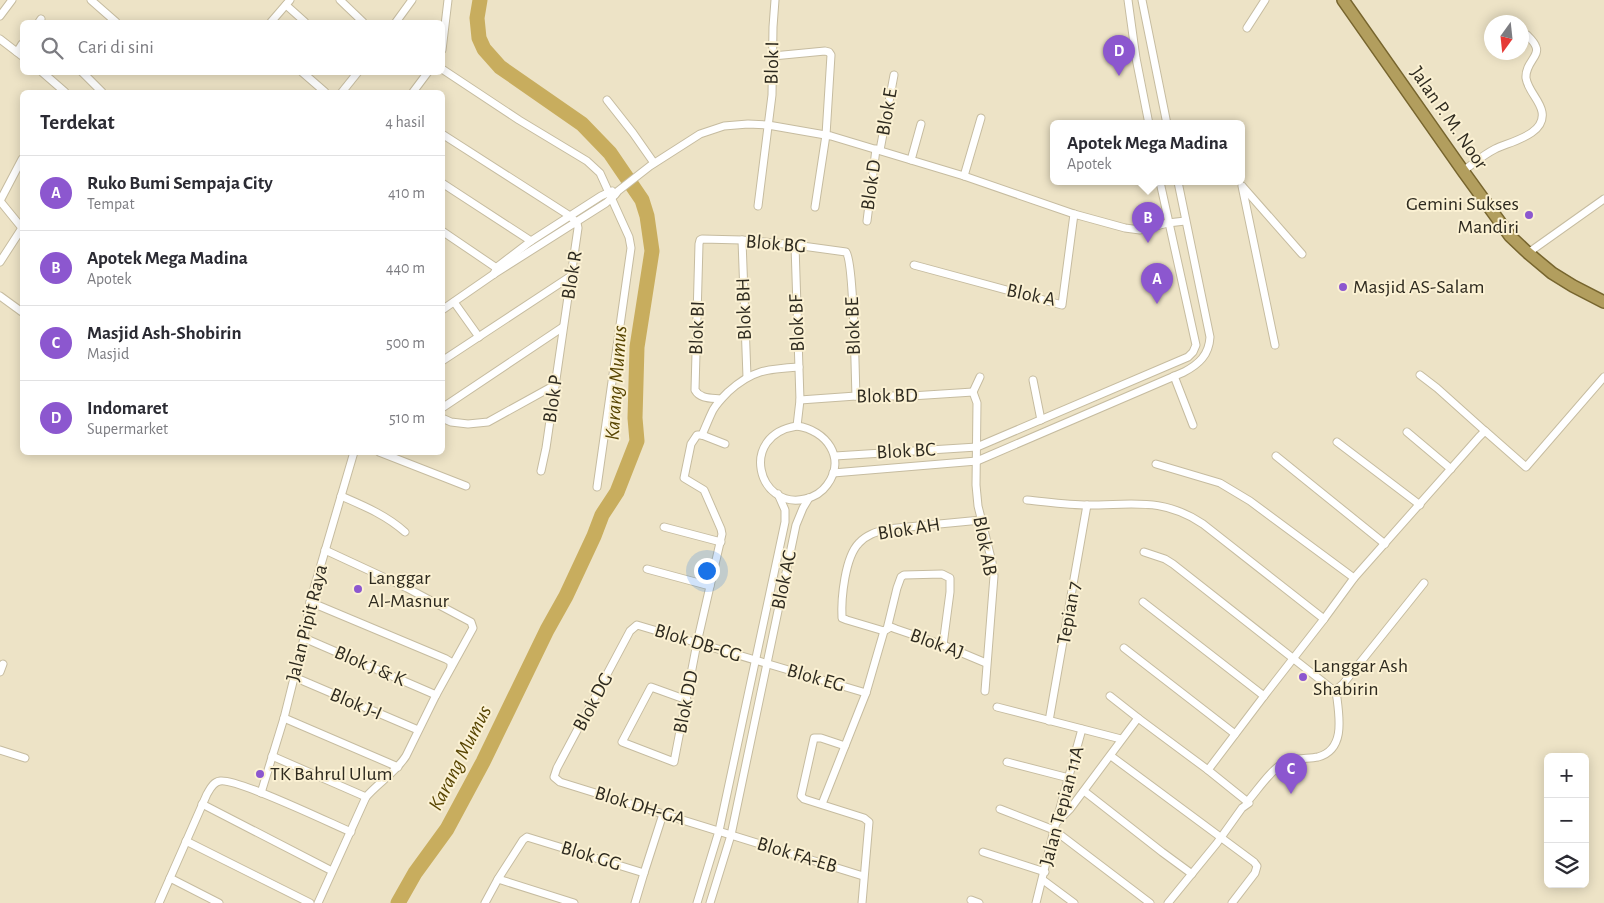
<!DOCTYPE html>
<html lang="id">
<head>
<meta charset="utf-8">
<style>
  :root { --surface:#fff; --page:#f7f7f7; --text:#2b2b33; --muted:#7c7c81; --line:#e1e1e2; --accent:#8c57cf }
  body { margin:0; font-family:"Alegreya Sans",sans-serif; background:var(--page); color:var(--text) }
  .controls { position:absolute; right:15px; bottom:15px; display:grid; overflow:hidden; border-radius:8px; box-shadow:0 2px 12px #0003 }
  .controls button { width:45px; height:45px; display:grid; place-items:center; padding:0; border:0; border-bottom:1px solid var(--line); background:var(--surface); color:var(--text); font:25px sans-serif }
  .compass { position:absolute; left:1484px; top:15px; width:45px; height:45px; border-radius:50%; background:var(--surface); box-shadow:0 2px 12px #0003; rotate:195deg }
  .you { position:absolute; left:706px; top:570px; width:18px; height:18px; margin:-12px; border:4px solid #fff; border-radius:50%; background:#1a73e8; box-shadow:0 0 0 8px #1a73e833 }
  .badge { display:grid; place-items:center; width:32px; height:32px; border-radius:50%; background:var(--accent); color:#fff; font-size:16px; font-weight:700 }
  .pin { position:absolute; translate:-50% -41px; filter:drop-shadow(0 1px 2px #0008) }
  .pin::after { content:''; position:absolute; top:26px; width:18px; height:15px; background:inherit; clip-path:polygon(0 0,100% 0,50% 100%) }
  .popup { position:absolute; left:1050px; top:120px; width:195px; height:65px; box-sizing:border-box; display:grid; place-content:center; border-radius:8px; background:var(--surface); filter:drop-shadow(0 1px 4px #0005); font-size:16px; white-space:nowrap; color:var(--muted) }
  .popup b { font-size:19px; color:var(--text) }
  .popup::after { content:''; position:absolute; left:50%; top:100%; margin-left:-10px; border:10px solid transparent; border-top-color:var(--surface) }
  .list { margin:0; padding:0; list-style:none }
  h2 { display:flex; justify-content:space-between; align-items:center; height:65px; margin:0; padding:0 20px; font-size:21px }
  h2 small { font-size:16px; font-weight:400; color:var(--muted) }
  .list li { display:grid; grid-template-columns:32px 1fr auto; gap:15px; align-items:center; box-sizing:border-box; height:75px; padding:0 20px; border-top:1px solid var(--line) }
  .list b { display:block; font-size:19px; white-space:nowrap }
  .list p { margin:0; font-size:16px; white-space:nowrap; color:var(--muted) }
  .list em { font-size:16px; font-style:normal; color:var(--muted) }
  .icon { flex:none; width:28px; height:28px; fill:none; stroke:currentColor; stroke-width:2; stroke-linecap:round; stroke-linejoin:round }
  .map { position:relative; flex:none; width:1604px; height:903px; overflow:hidden }
  .search { position:absolute; background:var(--surface); box-shadow:0 2px 12px #0003; left:20px; top:20px; width:425px; height:55px; display:flex; align-items:center; gap:12px; box-sizing:border-box; padding:0 18px; border-radius:8px; color:var(--muted); font-size:19px }
  .panel { position:absolute; background:var(--surface); box-shadow:0 2px 12px #0003; left:20px; top:90px; width:425px; height:365px; border-radius:8px }
  .map>svg:first-child { display:block }
  .lines { fill:none; stroke-linecap:round; stroke-linejoin:round }
  .river { stroke:#c8ad5e; stroke-width:15 }
  .minor-casing { stroke:#c6bca0; stroke-width:9 }
  .trunk-casing { stroke:#77652e; stroke-width:14 }
  .minor { stroke:#fff; stroke-width:7 }
  .trunk { stroke:#b29e5e; stroke-width:11 }
  .poi-dot { fill:#8c57cf; stroke:#fbf1d3; stroke-width:2 }
  .labels { text-anchor:middle; dominant-baseline:central; stroke-width:4; stroke-linejoin:round; paint-order:stroke }
  .street-label { font-size:20px; fill:#2e2a1f; stroke:#fbf1d3 }
  .poi-label { font-size:20px; fill:#2e2a1f; stroke:#fbf1d3; text-anchor:start }
  .water-label { font-size:21px; font-style:italic; fill:#584502; stroke:#fbf1d3 }
</style>
</head>
<body>
<div class="map">
<svg width="1604" height="903" viewBox="0 0 1604 903">
  <rect width="100%" height="100%" fill="#ede3c6"/>
  <g class="lines">
    <polyline class="river" points="398,903 415,873 447,829 483,762 547,630 566,596 594,536 602,515 617,492 637,441 635,418 637,347 652,251 647,216 642,200 610,153 582,124 500,67 484,49 479,38 477,18 480,0"/>
    <g class="minor-casing">
      <g id="minor">
        <polyline points="91,0 116,22"/>
        <polyline points="340,0 363,22"/>
        <polyline points="1128,0 1136,58 1149,124"/>
        <polyline points="1142,0 1167,124"/>
        <polyline points="286,5 305,22"/>
        <polyline points="0,16 12,0"/>
        <polyline points="39,22 41,19"/>
        <polyline points="271,22 290,0"/>
        <polyline points="396,22 412,0"/>
        <polyline points="1247,28 1265,0"/>
        <polyline points="0,39 22,56"/>
        <polyline points="442,50 448,0"/>
        <polyline points="17,52 22,44"/>
        <polyline points="773,56 825,51 829,52 831,55 826,135 815,207"/>
        <polyline points="442,69 519,120 587,161 600,173 629,237 631,248 629,262 597,487"/>
        <polyline points="42,72 65,92"/>
        <polyline points="82,72 102,92"/>
        <polyline points="302,72 325,92"/>
        <polyline points="342,92 358,72"/>
        <polyline points="413,92 428,72"/>
        <polyline points="607,100 633,133 654,163"/>
        <polyline points="442,134 570,216 577,223 578,228 546,448 541,471"/>
        <polyline points="880,150 894,75"/>
        <polyline points="911,160 921,124"/>
        <path d="M1463,171C1473,164 1483,155 1495,149C1509,142 1546,135 1542,112C1540,100 1528,91 1526,78C1525,63 1540,56 1536,47C1535,43 1530,38 1527,35"/>
        <polyline points="964,176 981,118"/>
        <polyline points="442,183 531,241"/>
        <polyline points="1242,186 1275,345"/>
        <polyline points="1243,187 1302,254"/>
        <polyline points="0,201 22,159"/>
        <polyline points="0,201 22,228"/>
        <polyline points="758,206 772,95 773,27 775,0"/>
        <polyline points="867,221 876,149"/>
        <polyline points="442,231 498,269"/>
        <polyline points="742,240 747,377"/>
        <polyline points="795,245 800,400 797,426"/>
        <polyline points="1528,253 1604,199"/>
        <polyline points="0,262 22,228"/>
        <polyline points="914,265 1062,305 1074,214"/>
        <polyline points="494,274 497,267 531,241 601,196 612,191"/>
        <polyline points="0,296 22,312"/>
        <polyline points="454,302 479,337"/>
        <polyline points="442,310 494,274 606,203 615,195 618,191 650,166 700,134 724,126 748,124 768,125 831,136 964,176 1074,214 1125,228 1140,230 1168,223 1185,221"/>
        <polyline points="442,361 571,276"/>
        <polyline points="1420,375 1437,388 1485,431"/>
        <polyline points="1174,376 1193,425"/>
        <polyline points="1033,380 1041,420"/>
        <polyline points="973,392 977,403 976,485 978,506 992,562 994,576 985,691"/>
        <polyline points="973,392 980,377"/>
        <path d="M720,399C711,398 700,399 695,390L699,244L700,240L702,239L742,240L795,245L846,252C854,262 855,375 856,396"/>
        <polyline points="800,400 856,396 911,396 973,392"/>
        <polyline points="442,408 563,327"/>
        <polyline points="442,418 451,422 468,424 488,422 555,385"/>
        <path d="M797,426C826,430 847,458 827,485C822,492 814,497 805,499C758,510 738,435 797,426Z"/>
        <polyline points="1407,432 1451,469"/>
        <path d="M702,435C706,426 709,418 713,410C717,403 722,398 728,392C752,370 767,369 799,367"/>
        <polyline points="702,435 725,444"/>
        <polyline points="1337,442 1420,505"/>
        <polyline points="379,452 466,486"/>
        <polyline points="835,456 977,447 1188,357 1193,352 1196,345 1160,182"/>
        <polyline points="1276,456 1385,544"/>
        <polyline points="1156,464 1220,483 1250,501 1354,578"/>
        <path d="M833,473L977,461L1184,372C1199,364 1209,355 1210,337L1178,182"/>
        <path d="M341,496C364,506 386,515 405,532"/>
        <path d="M1027,500C1048,502 1068,505 1088,505C1133,505 1163,497 1203,524L1324,619"/>
        <polyline points="664,527 721,542"/>
        <polyline points="1144,552 1165,559 1173,564 1332,689 1336,690 1343,684 1424,583"/>
        <polyline points="647,569 710,586"/>
        <polyline points="310,602 446,659 451,662 451,667"/>
        <polyline points="1143,602 1264,696"/>
        <polyline points="887,629 891,627 896,629 943,645 986,663"/>
        <path d="M884,631L847,620L842,618C841,598 845,557 859,543C866,535 876,532 887,529L981,520"/>
        <polyline points="304,638 436,695"/>
        <polyline points="1124,648 1235,734"/>
        <polyline points="0,672 3,664"/>
        <polyline points="294,677 418,730"/>
        <polyline points="1110,696 1138,718"/>
        <polyline points="687,700 651,687 622,742 674,762 697,643 722,534 721,529 704,490 684,478 691,444 697,435 702,435"/>
        <polyline points="997,707 1121,739"/>
        <polyline points="284,718 398,767"/>
        <polyline points="1049,721 1087,505"/>
        <polyline points="845,746 821,738 814,738 801,796 804,799 864,818 869,822 862,903"/>
        <polyline points="0,750 25,758"/>
        <polyline points="272,756 366,797"/>
        <polyline points="1111,756 1254,862 1257,866 1255,873 1232,903"/>
        <polyline points="1007,762 1069,778"/>
        <polyline points="1084,791 1162,852 1192,874"/>
        <polyline points="261,793 284,718 304,638 310,602 354,452"/>
        <path d="M1247,802C1257,791 1271,769 1284,763C1294,758 1307,759 1318,757C1348,749 1338,711 1336,690"/>
        <polyline points="202,804 332,871"/>
        <polyline points="822,804 866,693 884,631 887,629 897,588 901,577 904,575 942,574 950,578 950,592 943,645"/>
        <polyline points="1000,809 1054,830 1150,903"/>
        <polyline points="1057,822 1070,809 1138,718 1208,770 1264,696 1324,619 1354,578 1479,437 1485,431 1526,467 1604,377"/>
        <polyline points="186,841 310,903"/>
        <polyline points="983,852 1045,872"/>
        <polyline points="863,876 560,782 554,777 557,768 630,631 637,625 866,693"/>
        <polyline points="170,878 219,903"/>
        <polyline points="498,879 574,903"/>
        <polyline points="1043,880 1074,903"/>
        <polyline points="971,900 979,903"/>
        <path d="M159,903L207,794C210,789 213,782 220,781C237,778 330,823 351,832"/>
        <path d="M318,903L366,797C378,783 396,772 406,756L436,695L473,628L471,622L407,588L325,550"/>
        <polyline points="485,903 498,879 523,840 527,837 644,873 663,814"/>
        <polyline points="635,903 644,873"/>
        <polyline points="697,903 719,831 785,522 785,510 778,494"/>
        <polyline points="710,903 731,835 796,525 803,508 809,498"/>
        <polyline points="1036,903 1054,830 1082,729"/>
        <polyline points="1168,903 1217,843 1242,808 1249,803 1208,770"/>
      </g>
    </g>
    <g class="trunk-casing">
      <polyline id="trunk" points="1343,0 1463,171 1510,236 1528,253 1552,273 1573,286 1604,302"/>
    </g>
    <use href="#minor" class="minor"/>
    <use href="#trunk" class="trunk"/>
  </g>
  <g class="poi-dot">
    <circle cx="1529" cy="215" r="5"/>
    <circle cx="1343" cy="287" r="5"/>
    <circle cx="358" cy="589" r="5"/>
    <circle cx="1303" cy="677" r="5"/>
    <circle cx="260" cy="774" r="5"/>
  </g>
  <g class="labels">
    <g class="street-label">
      <text transform="translate(772 63) rotate(-89)">Blok I</text>
      <text transform="translate(887 112) rotate(-80)">Blok E</text>
      <text transform="translate(1449 118) rotate(55)">Jalan P. M. Noor</text>
      <text transform="translate(871 185) rotate(-82)">Blok D</text>
      <text transform="translate(776 244) rotate(5)">Blok BG</text>
      <text transform="translate(572 275) rotate(-81)">Blok R</text>
      <text transform="translate(1031 295) rotate(12)">Blok A</text>
      <text transform="translate(744 309) rotate(-92)">Blok BH</text>
      <text transform="translate(797 323) rotate(-92)">Blok BF</text>
      <text transform="translate(853 326) rotate(-92)">Blok BE</text>
      <text transform="translate(697 328) rotate(-88)">Blok BI</text>
      <text transform="translate(887 396) rotate(-1)">Blok BD</text>
      <text transform="translate(553 399) rotate(-82)">Blok P</text>
      <text transform="translate(906 451) rotate(-3)">Blok BC</text>
      <text transform="translate(909 529) rotate(-9)">Blok AH</text>
      <text transform="translate(985 546) rotate(79)">Blok AB</text>
      <text transform="translate(784 580) rotate(-78)">Blok AC</text>
      <text transform="translate(1069 613) rotate(-80)">Tepian 7</text>
      <text transform="translate(307 623) rotate(-76)">Jalan Pipit Raya</text>
      <text transform="translate(698 643) rotate(17)">Blok DB-CG</text>
      <text transform="translate(937 644) rotate(20)">Blok AJ</text>
      <text transform="translate(370 666) rotate(23)">Blok J &amp; K</text>
      <text transform="translate(816 678) rotate(16)">Blok EG</text>
      <text transform="translate(593 702) rotate(-62)">Blok DG</text>
      <text transform="translate(686 702) rotate(-79)">Blok DD</text>
      <text transform="translate(356 704) rotate(23)">Blok J-I</text>
      <text transform="translate(640 806) rotate(17)">Blok DH-GA</text>
      <text transform="translate(1062 806) rotate(-75)">Jalan Tepian 11A</text>
      <text transform="translate(797 855) rotate(17)">Blok FA-EB</text>
      <text transform="translate(591 856) rotate(17)">Blok GG</text>
    </g>
    <g class="poi-label">
      <text x="1519" y="204" text-anchor="end">Gemini Sukses<tspan x="1519" dy="23">Mandiri</tspan></text>
      <text x="1353" y="287">Masjid AS-Salam</text>
      <text x="368" y="578">Langgar<tspan x="368" dy="23">Al-Masnur</tspan></text>
      <text x="1313" y="666">Langgar Ash<tspan x="1313" dy="23">Shabirin</tspan></text>
      <text x="270" y="774">TK Bahrul Ulum</text>
    </g>
    <g class="water-label">
      <text transform="translate(616 383) rotate(-86)">Karang Mumus</text>
      <text transform="translate(460 758) rotate(-63)">Karang Mumus</text>
    </g>
  </g>
</svg>
<div class="controls">
<button>+</button>
<button>−</button>
<button><svg class="icon" aria-label="layers" viewBox="0 0 24 24"><path d="M12 4l9 5-9 5-9-5zM3 14l9 5 9-5"/></svg></button>
</div>
<svg class="compass" viewBox="-18 -18 36 36"><path d="M0-13l5 13h-10z" fill="#e53935"/><path d="M0 13l5-13h-10z" fill="#7c7c81"/></svg>
<div class="you"></div>
<div class="pin badge" style="left:1157px;top:304px">A</div>
<div class="pin badge" style="left:1148px;top:243px">B</div>
<div class="popup"><b>Apotek Mega Madina</b>Apotek</div>
<div class="pin badge" style="left:1291px;top:794px">C</div>
<div class="pin badge" style="left:1119px;top:76px">D</div>
<div class="search"><svg class="icon" aria-label="search" viewBox="0 0 24 24"><circle cx="10" cy="10" r="6"/><path d="M15 15l6 6"/></svg>Cari di sini</div>
<section class="panel">
<h2>Terdekat<small>4 hasil</small></h2>
<ul class="list">
<li><span class="badge">A</span><div><b>Ruko Bumi Sempaja City</b><p>Tempat</p></div><em>410 m</em></li>
<li><span class="badge">B</span><div><b>Apotek Mega Madina</b><p>Apotek</p></div><em>440 m</em></li>
<li><span class="badge">C</span><div><b>Masjid Ash-Shobirin</b><p>Masjid</p></div><em>500 m</em></li>
<li><span class="badge">D</span><div><b>Indomaret</b><p>Supermarket</p></div><em>510 m</em></li>
</ul>
</section>
</div>
</body>
</html>
